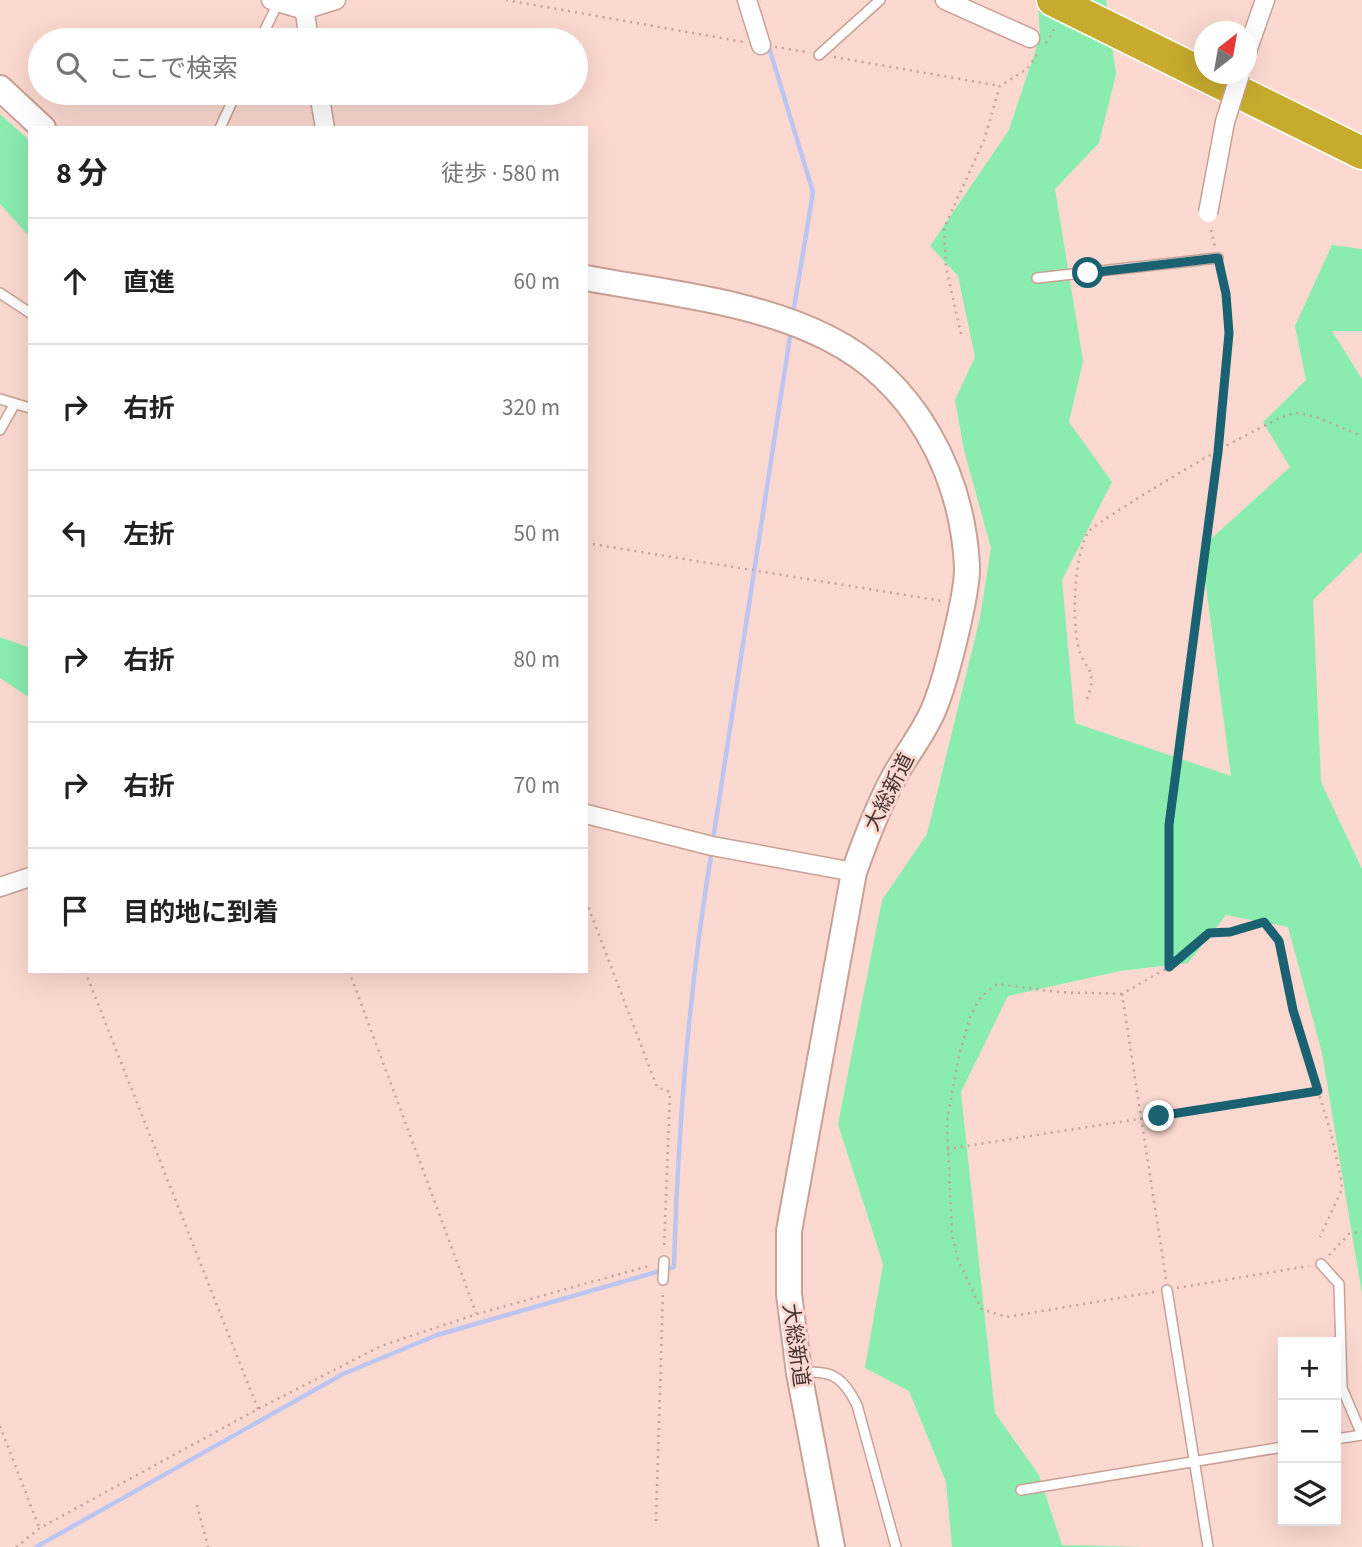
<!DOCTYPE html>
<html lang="ja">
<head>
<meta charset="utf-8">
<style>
  :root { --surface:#fff; --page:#f2f2f2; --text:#222; --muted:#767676; --line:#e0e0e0 }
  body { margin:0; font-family:"Source Sans 3","Noto Sans JP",sans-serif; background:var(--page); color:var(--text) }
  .controls { position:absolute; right:21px; bottom:21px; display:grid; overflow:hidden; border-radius:0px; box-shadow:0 7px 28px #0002 }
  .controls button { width:63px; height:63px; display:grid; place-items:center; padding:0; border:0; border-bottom:2px solid var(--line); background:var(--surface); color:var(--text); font:35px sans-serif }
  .compass { position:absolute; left:1194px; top:21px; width:63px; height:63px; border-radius:50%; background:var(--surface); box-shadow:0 7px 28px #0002; rotate:31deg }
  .stop { position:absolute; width:21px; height:21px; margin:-16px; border:5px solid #1a6271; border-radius:50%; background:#fff }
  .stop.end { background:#1a6271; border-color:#fff; box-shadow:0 2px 7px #0008 }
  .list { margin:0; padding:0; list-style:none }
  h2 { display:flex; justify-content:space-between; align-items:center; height:91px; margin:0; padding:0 28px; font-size:30px }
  h2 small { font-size:23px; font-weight:400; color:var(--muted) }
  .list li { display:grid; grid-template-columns:46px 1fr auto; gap:21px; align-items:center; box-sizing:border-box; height:126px; padding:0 28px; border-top:2px solid var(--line) }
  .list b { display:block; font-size:26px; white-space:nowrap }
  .list em { font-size:23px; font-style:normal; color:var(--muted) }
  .icon { flex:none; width:38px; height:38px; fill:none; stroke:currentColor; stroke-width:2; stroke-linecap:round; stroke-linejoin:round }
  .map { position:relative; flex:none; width:1362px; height:1547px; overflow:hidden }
  .search { position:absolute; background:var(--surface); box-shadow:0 7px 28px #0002; left:28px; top:28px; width:560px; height:77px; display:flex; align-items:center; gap:18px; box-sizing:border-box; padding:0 24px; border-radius:38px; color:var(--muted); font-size:26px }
  .panel { position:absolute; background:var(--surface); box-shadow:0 7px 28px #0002; left:28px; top:126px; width:560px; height:847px; border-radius:0px }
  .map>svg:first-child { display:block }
  .green { fill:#8aecaf }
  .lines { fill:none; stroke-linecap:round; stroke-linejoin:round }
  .stream { stroke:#bdc6f1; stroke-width:4.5 }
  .lane-casing { stroke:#c9a096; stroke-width:12 }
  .street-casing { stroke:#c9a096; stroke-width:21 }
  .secondary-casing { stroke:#c9a096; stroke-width:28 }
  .highway-casing { stroke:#fff; stroke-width:35 }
  .path { stroke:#c0a39c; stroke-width:2.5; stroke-dasharray:2 5; stroke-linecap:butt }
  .lane { stroke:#fff; stroke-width:9 }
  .street { stroke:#fff; stroke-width:18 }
  .secondary { stroke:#fff; stroke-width:24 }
  .highway { stroke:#c7ab2c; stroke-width:32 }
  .street-bridge-casing { stroke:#c9a096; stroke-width:21; stroke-linecap:butt }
  .street-bridge { stroke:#fff; stroke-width:18 }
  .route { stroke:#1a6271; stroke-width:9 }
  .labels { text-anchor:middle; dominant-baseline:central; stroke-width:6; stroke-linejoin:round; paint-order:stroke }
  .street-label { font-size:21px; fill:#453430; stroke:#fbd9d0 }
</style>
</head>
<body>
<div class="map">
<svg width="1362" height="1547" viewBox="0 0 1362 1547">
  <rect width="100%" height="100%" fill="#fbd9d0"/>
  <g class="green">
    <polygon points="1038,0 1106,0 1116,74 1099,143 1055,189 1083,361 1069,422 1112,482 1062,580 1075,723 1231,776 1201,548 1290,467 1263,422 1306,380 1295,326 1332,245 1362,249 1362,331 1332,331 1362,379 1362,552 1313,600 1321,782 1362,869 1362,1294 1322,1053 1288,927 1226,915 1188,963 1120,971 1008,996 961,1092 995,1413 1039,1475 1062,1545 1143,1547 952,1547 946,1482 909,1391 865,1368 883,1264 838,1124 882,900 927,834 980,618 991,548 964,450 955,400 975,357 958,276 930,246 1009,130 1040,37"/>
    <polygon points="0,114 30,141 30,237 0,204"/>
    <polygon points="0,637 30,648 30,698 0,678"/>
  </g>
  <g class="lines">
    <g class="stream">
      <polyline points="768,44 813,192 793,314"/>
      <polyline points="713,840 791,330"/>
      <path d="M36,1547L343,1374L437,1335L674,1267C678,1126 689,988 712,849"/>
    </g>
    <g class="lane-casing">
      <g id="lane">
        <polyline points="260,40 278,3"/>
        <polyline points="819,55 880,0"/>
        <polyline points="220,128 236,93"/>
        <polyline points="1037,278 1218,258"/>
        <polyline points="0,293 30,313"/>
        <polyline points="0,399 30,408"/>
        <polyline points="0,430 14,405"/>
        <polyline points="1321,1264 1339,1284 1342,1388 1362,1435"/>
        <polyline points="663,1280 664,1261"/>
        <polyline points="1167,1290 1208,1547"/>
        <path d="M802,1373C833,1369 844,1379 857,1405L896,1547"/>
        <polyline points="1336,1439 1362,1435"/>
        <polyline points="1021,1490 1283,1447"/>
      </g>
    </g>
    <g class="street-casing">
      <g id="street">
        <polyline points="271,0 304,10 336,0"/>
        <polyline points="303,0 309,40"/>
        <polyline points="747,0 761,45"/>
        <polyline points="945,0 1030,38"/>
        <polyline points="1246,54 1265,0"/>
        <polyline points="319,93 325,128"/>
        <polyline points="586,814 712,846 854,872"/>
        <polyline points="0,887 30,877"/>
      </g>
    </g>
    <g class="secondary-casing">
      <g id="secondary">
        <polyline points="0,88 43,128"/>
        <path d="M586,278C666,293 755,301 828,338C914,381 962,472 967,566C968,593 946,679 935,706C926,730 908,752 895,775C878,806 866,838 854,872L789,1231V1294L799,1373L832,1547"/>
      </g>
    </g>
    <g class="highway-casing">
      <polyline id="highway" points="1053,0 1362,153"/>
    </g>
    <g class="path">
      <polyline points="506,0 744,42"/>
      <polyline points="1046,43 1055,28"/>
      <polyline points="775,47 807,52"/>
      <polyline points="834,57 1000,86"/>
      <polyline points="1211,230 1215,247"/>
      <polyline points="961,334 946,267 944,228 984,140 1000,86 1027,69 1040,51"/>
      <polyline points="586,543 942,601"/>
      <path d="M1087,699C1099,666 1083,671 1078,645C1072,617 1074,557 1088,532C1107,514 1276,413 1296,413C1317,414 1342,429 1362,436"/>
      <polyline points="586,901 657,1087 670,1092 664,1249"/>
      <polyline points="1169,967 1209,933 1230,932 1264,922 1279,941 1293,1011 1331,1133 1340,1174 1342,1189 1320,1237"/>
      <polyline points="85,971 258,1409"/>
      <polyline points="349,971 476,1313"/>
      <polyline points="1122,994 1057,992 997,984 981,997 971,1014 959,1055 947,1121 952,1235 958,1259 981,1309 1007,1317 1154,1292"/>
      <polyline points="947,1149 1318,1091"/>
      <polyline points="1329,1255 1349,1234 1362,1232"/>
      <polyline points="1166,1279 1122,994 1169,967 1169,825 1218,452 1229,333 1226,294 1220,267"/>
      <polyline points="1177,1288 1309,1266"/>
      <polyline points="0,1426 39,1527"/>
      <polyline points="197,1505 208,1547"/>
      <polyline points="656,1521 663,1290"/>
      <polyline points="16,1547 40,1528 258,1409 381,1346 477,1314 652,1265"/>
    </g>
    <use href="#lane" class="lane"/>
    <use href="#street" class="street"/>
    <use href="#secondary" class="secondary"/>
    <use href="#highway" class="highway"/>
    <g class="street-bridge-casing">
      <polyline id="street-bridge" points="1208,213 1225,122 1240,74"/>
    </g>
    <use href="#street-bridge" class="street-bridge"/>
  </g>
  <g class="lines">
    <polyline class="route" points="1088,273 1218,258 1226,294 1229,333 1218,452 1169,825 1169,967 1209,933 1230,932 1264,922 1279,941 1293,1010 1318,1091 1159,1116"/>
  </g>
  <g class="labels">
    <g class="street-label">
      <text transform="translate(889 792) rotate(-63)">大総新道</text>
      <text transform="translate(796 1345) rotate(82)">大総新道</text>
    </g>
  </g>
</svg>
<div class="controls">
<button>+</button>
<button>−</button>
<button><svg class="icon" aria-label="layers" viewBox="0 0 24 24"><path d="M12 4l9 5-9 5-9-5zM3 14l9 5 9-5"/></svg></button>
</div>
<svg class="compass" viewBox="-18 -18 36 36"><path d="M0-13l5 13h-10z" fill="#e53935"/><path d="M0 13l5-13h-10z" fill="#767676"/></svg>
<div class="stop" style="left:1088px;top:273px"></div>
<div class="stop end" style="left:1159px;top:1116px"></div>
<div class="search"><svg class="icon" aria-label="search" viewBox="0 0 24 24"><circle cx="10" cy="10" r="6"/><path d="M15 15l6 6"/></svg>ここで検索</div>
<section class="panel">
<h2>8 分<small>徒歩 · 580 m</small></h2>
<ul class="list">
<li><svg class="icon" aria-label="ahead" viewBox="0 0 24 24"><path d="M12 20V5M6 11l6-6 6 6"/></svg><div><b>直進</b></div><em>60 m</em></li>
<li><svg class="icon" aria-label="right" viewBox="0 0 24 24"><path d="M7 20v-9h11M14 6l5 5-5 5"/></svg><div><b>右折</b></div><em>320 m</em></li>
<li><svg class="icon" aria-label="left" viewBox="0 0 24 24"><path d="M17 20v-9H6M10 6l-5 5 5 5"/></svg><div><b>左折</b></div><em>50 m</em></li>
<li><svg class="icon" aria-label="right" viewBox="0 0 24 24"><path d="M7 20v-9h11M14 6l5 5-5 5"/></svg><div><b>右折</b></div><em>80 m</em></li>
<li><svg class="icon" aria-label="right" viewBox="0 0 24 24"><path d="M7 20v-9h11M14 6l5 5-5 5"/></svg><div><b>右折</b></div><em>70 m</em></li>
<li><svg class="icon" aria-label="arrive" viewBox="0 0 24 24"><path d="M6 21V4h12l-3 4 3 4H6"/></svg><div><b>目的地に到着</b></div></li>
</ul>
</section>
</div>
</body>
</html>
